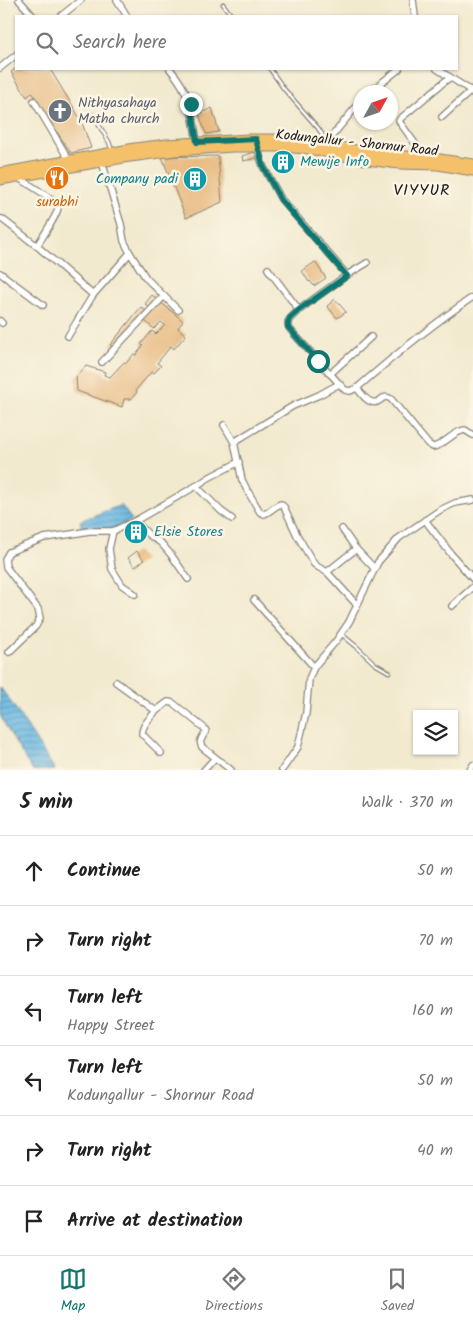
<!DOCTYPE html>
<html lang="en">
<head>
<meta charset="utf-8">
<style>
  :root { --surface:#fff; --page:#f2f2f2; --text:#222; --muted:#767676; --line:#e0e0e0; --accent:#0f766e }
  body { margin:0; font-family:Kalam,sans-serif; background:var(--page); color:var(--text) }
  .controls { position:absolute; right:15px; bottom:15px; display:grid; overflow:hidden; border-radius:0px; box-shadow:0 1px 4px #0004 }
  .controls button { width:45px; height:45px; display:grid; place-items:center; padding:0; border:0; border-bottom:1px solid var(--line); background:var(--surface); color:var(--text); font:25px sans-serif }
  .compass { position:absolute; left:353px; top:85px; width:45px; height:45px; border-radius:50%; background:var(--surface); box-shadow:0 1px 4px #0004; rotate:50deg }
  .stop { position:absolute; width:15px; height:15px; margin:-11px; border:4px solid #0f766e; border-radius:50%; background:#fff }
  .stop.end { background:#0f766e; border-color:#fff; box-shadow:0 1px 5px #0008 }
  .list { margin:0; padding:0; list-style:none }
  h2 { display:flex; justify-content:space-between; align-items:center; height:65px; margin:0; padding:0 20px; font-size:21px }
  h2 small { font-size:16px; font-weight:400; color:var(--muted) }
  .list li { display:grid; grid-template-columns:32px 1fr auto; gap:15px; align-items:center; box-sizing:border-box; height:70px; padding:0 20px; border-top:1px solid var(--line) }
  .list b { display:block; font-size:19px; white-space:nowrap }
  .list p { margin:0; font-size:16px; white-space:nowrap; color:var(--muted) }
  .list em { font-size:16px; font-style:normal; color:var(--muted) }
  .icon { flex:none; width:28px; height:28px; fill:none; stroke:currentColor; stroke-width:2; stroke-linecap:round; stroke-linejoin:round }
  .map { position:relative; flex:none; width:473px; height:770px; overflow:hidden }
  .search { position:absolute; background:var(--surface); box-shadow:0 1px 4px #0004; left:15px; right:15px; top:15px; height:55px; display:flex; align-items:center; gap:12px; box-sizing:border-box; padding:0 18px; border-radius:0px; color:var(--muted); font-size:19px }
  .sheet { height:485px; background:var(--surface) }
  nav { display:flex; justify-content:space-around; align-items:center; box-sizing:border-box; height:70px; border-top:1px solid var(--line); background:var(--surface); font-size:14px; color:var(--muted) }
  nav a { display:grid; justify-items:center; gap:2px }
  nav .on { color:var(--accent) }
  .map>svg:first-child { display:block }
  .water { fill:url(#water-rules); stroke:#426a7f }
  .building { fill:#e8bb83 }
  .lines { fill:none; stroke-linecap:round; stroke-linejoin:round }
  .lane-casing { stroke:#878376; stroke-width:5 }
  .street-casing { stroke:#878376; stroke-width:8 }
  .primary-casing { stroke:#878376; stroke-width:11 }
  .lane { stroke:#fff; stroke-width:2.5 }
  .street { stroke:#fff; stroke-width:5.5 }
  .primary { stroke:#f4c16a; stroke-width:9 }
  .route { stroke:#0f766e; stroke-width:6 }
  .labels { text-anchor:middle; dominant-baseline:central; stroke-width:5; stroke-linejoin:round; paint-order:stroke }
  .worship-label { font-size:14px; fill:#5b616d; stroke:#fcf5e5; text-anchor:start }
  .street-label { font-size:14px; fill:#1c1c1c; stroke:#fcf5e5 }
  .culture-label { font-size:14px; fill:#0d838f; stroke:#fcf5e5; text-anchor:start }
  .food-label { font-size:14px; fill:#c56008; stroke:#fcf5e5 }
  .quarter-label { font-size:16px; letter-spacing:1px; fill:#1c1c1c; stroke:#fcf5e5 }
</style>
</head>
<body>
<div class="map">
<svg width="473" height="770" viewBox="0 0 473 770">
  <defs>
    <pattern id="water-rules" width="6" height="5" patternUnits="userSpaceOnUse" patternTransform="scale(1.25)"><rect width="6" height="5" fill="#67b7e2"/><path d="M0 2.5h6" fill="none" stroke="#5494b6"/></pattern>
  </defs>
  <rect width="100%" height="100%" fill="#fcf5e5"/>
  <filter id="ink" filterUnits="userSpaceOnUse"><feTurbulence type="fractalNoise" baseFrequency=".02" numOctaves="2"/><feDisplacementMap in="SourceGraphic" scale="10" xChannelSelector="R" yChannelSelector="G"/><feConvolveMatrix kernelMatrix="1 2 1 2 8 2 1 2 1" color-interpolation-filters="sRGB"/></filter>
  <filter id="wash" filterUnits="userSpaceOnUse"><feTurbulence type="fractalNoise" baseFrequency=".0096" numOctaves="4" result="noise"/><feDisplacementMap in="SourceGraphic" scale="20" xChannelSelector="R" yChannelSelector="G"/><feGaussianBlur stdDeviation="1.12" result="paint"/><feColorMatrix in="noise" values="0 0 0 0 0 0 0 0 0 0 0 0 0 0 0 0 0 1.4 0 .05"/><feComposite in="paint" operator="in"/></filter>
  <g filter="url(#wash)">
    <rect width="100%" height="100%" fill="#f2eacf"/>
    <g class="water">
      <polygon points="121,505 132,520 113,529 82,530 80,521"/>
      <polygon points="0,687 13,705 55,770 32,770 10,734 0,715"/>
    </g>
    <g id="blocks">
      <g class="building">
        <polygon points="15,69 50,69 81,120 91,148 71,153 49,120 32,92 27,97 11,72"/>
        <polygon points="212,108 219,132 206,134 199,114"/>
        <polygon points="256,152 257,158 243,161 242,156"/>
        <polygon points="218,156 222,202 186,218 162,157"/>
        <polygon points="277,158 288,158 289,164 280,166 276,160"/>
        <polygon points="315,262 326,278 314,286 310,281 309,282 302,271"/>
        <polygon points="152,295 183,321 178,328 186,335 174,349 171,346 157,363 161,366 154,373 152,371 136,390 137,392 131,399 124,399 122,407 77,391 76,377 86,366 105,372 104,375 110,377 124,362 126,363 134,354 136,355 143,346 141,344 152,331 156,334 165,325 161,322 154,329 145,321 144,322 139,319 115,349 110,345 141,307 146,311 149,307 145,304"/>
        <polygon points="335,299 346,312 337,318 327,306"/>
        <polygon points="137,551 144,560 135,567 128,558"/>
      </g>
    </g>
  </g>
  <g filter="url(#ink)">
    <use href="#blocks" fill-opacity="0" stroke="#878376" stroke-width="1"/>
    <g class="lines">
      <g class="lane-casing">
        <g id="lane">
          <polyline points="223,4 232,16"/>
          <polyline points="270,69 284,89 318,128 322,134 323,142"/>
          <polyline points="93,115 109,142 112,151"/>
          <polyline points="341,634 357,647 375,664 389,672"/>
        </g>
      </g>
      <g class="street-casing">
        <g id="street">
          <polyline points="19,0 33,16"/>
          <polyline points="117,0 127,16"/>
          <polyline points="413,0 415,16"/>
          <polyline points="61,16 81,0"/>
          <polyline points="0,68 16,55"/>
          <path d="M170,69C191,93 192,112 197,142"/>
          <polyline points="437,69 473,92"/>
          <polyline points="370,92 399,69"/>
          <polyline points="34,101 69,160"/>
          <polyline points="442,117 473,89"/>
          <polyline points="256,144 263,166 281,199 347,275 367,263"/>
          <polyline points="331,145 332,136 360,102"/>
          <polyline points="422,157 417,146 401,124 399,121 400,119 450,77"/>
          <polyline points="102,162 121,224 124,241 130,253 146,278 178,310"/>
          <path d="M17,177C24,181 57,201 58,207C59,213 41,239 37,246L93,295"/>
          <polyline points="2,219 37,246"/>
          <polyline points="268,269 299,310"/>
          <polyline points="0,273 43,305"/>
          <path d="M347,275C338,282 290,314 288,322C287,327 292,332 295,335L345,390L350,391L357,388C395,355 431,325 473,297"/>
          <polyline points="0,321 2,323"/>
          <polyline points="68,336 93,295 130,253"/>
          <polyline points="102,362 164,296"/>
          <polyline points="330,374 371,337"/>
          <path d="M357,388C361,393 366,401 372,402C381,405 381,393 391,399L428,444L433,447C445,445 453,431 465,430L473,435"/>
          <path d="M224,425L234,442L242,480L247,490L260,512L264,514C271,512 275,505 281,504L284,507L297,535L314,564L318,567L327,572L357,605"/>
          <polyline points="234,442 293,406 319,395 339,384"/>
          <polyline points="196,486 210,477 239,462"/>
          <polyline points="425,520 451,554 473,579"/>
          <polyline points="135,521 149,535 161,543 172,556 188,579"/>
          <polyline points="342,529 356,549 375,569"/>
          <polyline points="113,531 109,549 112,569 122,585 135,594"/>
          <polyline points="327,572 356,549"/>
          <polyline points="254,600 314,667"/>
          <polyline points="452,606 473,587"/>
          <polyline points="9,652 36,626 40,618 38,609 6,567 5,559 9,552 44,538 72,534 89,531 113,531 135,521 196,486 221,511 232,519"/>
          <path d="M116,682L156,711C150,718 142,725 142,734L161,753"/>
          <path d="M156,711L168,702L173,703L204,728L206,731C203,737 198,741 202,747L231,770"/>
          <polyline points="204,770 215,758"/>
          <polyline points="282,770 298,747 306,713 309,679 314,667 336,641 349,622 378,562 399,538 440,510 455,503 473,500"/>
          <polyline points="470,770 473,765"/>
        </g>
      </g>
      <g class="primary-casing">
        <g id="primary">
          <polyline points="0,173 135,148 167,144 249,139 282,139 296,140 331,145 372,153 433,158 473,164"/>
          <polyline points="0,180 123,158 174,151 233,147 279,147 308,149 359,159 399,164 438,165 473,171"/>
        </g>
      </g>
      <use href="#lane" class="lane"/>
      <use href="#street" class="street"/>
      <use href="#primary" class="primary"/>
    </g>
  </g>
  <g class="lines" filter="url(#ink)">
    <polyline class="route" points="191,104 197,142 256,139 263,166 281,200 347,276 299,310 290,318 288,322 288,327 295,335 318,361"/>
  </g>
  <defs>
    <g id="church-disc" transform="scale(1.25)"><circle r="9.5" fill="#6b7280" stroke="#fcf5e5"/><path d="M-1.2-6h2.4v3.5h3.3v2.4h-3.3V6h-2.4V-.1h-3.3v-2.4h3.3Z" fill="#fff"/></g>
    <g id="building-disc" transform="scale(1.25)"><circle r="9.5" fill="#0f9aa8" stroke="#fcf5e5"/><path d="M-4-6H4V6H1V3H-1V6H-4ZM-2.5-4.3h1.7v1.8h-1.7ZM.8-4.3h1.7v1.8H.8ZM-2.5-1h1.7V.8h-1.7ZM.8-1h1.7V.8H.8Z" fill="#fff"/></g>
    <g id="restaurant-disc" transform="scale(1.25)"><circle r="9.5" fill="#e8710a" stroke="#fcf5e5"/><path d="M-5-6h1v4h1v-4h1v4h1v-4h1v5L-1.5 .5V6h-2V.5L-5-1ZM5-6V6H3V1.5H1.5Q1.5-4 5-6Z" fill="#fff"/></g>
  </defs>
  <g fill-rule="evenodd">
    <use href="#church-disc" x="60" y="111"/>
    <use href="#building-disc" x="283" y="162"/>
    <use href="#restaurant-disc" x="57" y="178"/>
    <use href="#building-disc" x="195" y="179"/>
    <use href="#building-disc" x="136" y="532"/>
  </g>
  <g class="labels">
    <g class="worship-label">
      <text x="78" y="103">Nithyasahaya<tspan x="78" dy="16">Matha church</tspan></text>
    </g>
    <g class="street-label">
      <text transform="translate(357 143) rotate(6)">Kodungallur - Shornur Road</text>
    </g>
    <g class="culture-label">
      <text x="300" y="162">Mewije Info</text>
      <text x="178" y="179" text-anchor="end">Company padi</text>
      <text x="154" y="532">Elsie Stores</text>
    </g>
    <g class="food-label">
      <text x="57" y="202">surabhi</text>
    </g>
    <g class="quarter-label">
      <text x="422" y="190">VIYYUR</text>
    </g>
  </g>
</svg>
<div class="controls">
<button><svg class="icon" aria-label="layers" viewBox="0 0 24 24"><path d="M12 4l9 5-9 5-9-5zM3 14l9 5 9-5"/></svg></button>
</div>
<svg class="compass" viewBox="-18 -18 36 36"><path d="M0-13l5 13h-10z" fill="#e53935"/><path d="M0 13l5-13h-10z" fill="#767676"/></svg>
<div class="stop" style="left:318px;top:361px"></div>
<div class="stop end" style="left:191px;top:104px"></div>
<div class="search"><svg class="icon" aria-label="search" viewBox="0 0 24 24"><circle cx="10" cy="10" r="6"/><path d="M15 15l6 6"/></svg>Search here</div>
</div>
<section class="sheet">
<h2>5 min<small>Walk · 370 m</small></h2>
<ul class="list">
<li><svg class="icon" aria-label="ahead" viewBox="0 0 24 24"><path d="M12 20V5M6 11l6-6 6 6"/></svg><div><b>Continue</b></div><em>50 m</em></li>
<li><svg class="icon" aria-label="right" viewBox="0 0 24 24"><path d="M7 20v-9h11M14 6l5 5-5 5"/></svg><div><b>Turn right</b></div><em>70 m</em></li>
<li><svg class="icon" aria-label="left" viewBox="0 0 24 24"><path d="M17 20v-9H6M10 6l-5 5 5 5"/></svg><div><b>Turn left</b><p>Happy Street</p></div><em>160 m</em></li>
<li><svg class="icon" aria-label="left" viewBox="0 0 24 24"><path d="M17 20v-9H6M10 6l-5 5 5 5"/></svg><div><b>Turn left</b><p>Kodungallur - Shornur Road</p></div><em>50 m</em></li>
<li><svg class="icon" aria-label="right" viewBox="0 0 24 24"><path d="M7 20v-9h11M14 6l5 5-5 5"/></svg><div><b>Turn right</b></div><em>40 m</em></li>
<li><svg class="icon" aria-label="arrive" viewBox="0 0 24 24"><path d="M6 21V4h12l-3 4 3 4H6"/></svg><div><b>Arrive at destination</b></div></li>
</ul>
</section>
<nav>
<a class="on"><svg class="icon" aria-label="map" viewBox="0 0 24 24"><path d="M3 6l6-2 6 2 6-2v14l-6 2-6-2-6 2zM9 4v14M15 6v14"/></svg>Map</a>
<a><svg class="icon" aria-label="directions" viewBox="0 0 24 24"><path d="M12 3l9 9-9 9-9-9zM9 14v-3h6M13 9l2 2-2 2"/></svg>Directions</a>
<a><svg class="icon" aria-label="saved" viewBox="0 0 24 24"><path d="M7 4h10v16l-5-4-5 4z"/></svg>Saved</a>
</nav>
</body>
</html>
